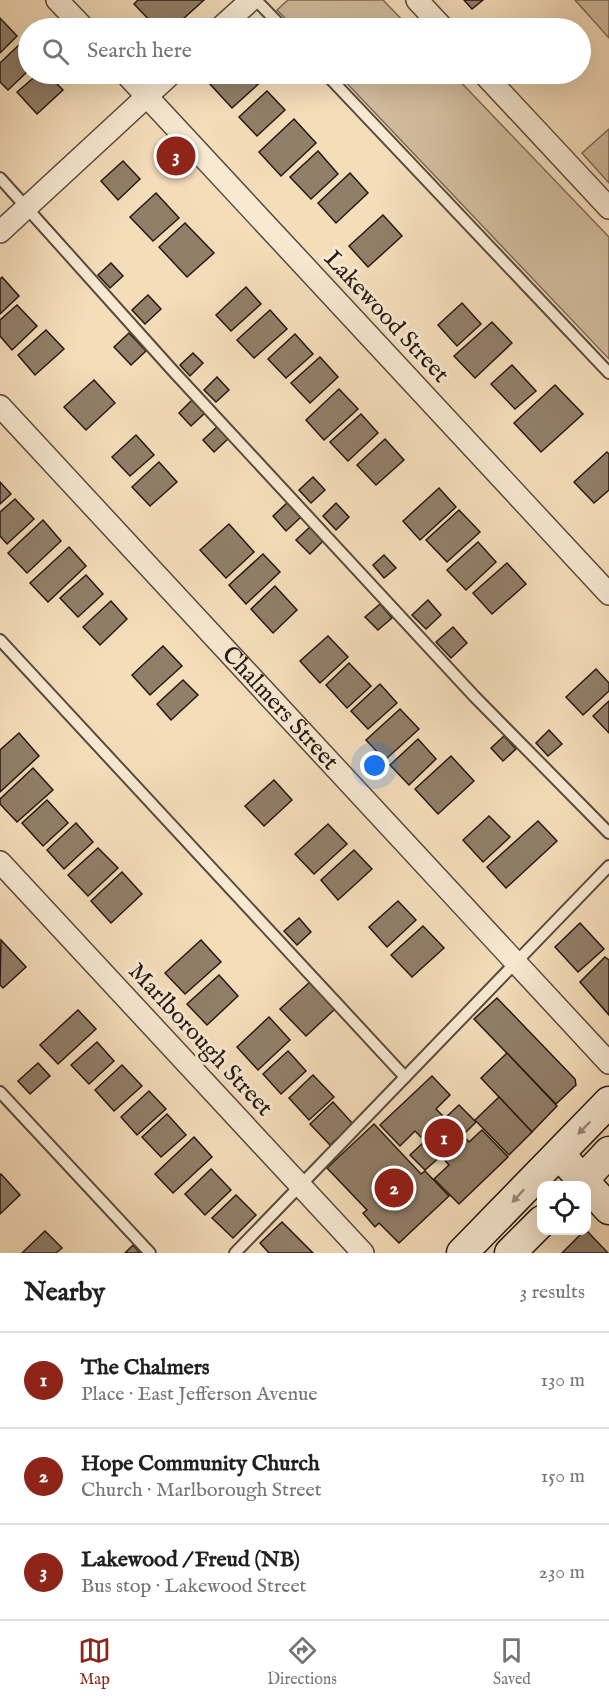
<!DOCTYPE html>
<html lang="en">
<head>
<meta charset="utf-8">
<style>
  :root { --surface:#fff; --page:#f6f6f6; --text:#202124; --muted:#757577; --line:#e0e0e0; --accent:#8f2418 }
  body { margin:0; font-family:"IM FELL English",serif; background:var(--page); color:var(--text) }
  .controls { position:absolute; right:18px; bottom:18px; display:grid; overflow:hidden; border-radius:12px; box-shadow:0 6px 24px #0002 }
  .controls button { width:54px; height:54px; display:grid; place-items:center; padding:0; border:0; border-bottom:2px solid var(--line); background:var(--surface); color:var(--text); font:30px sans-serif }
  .you { position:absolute; left:375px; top:766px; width:21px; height:21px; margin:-15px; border:4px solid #fff; border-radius:50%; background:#1a73e8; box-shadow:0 0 0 9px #1a73e833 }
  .badge { display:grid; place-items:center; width:39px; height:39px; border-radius:50%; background:var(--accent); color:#fff; font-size:20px; font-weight:700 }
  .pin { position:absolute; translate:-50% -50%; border:3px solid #fff; box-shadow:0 2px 6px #0006 }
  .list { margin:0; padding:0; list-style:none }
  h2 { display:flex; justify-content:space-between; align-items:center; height:78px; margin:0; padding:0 24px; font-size:26px }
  h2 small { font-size:20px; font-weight:400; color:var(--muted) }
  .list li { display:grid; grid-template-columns:39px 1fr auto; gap:18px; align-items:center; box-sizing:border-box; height:96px; padding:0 24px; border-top:2px solid var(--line) }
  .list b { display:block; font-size:22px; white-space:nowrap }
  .list p { margin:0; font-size:20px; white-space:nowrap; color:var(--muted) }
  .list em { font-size:20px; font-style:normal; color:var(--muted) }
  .icon { flex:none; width:33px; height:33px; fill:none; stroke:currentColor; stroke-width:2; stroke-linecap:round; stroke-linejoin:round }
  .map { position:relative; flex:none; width:609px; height:1253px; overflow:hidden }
  .search { position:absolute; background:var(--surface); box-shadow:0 6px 24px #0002; left:18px; right:18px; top:18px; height:66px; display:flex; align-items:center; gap:15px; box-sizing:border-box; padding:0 21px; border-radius:33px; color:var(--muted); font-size:22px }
  .sheet { height:366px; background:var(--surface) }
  nav { display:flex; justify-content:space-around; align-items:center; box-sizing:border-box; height:84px; border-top:2px solid var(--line); background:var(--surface); font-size:16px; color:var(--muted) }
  nav a { display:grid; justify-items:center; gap:3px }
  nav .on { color:var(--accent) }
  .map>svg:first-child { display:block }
  .green { fill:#d2bc9d; stroke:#7c6a58; stroke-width:1.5 }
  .building { fill:#927f69; stroke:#261912; stroke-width:1.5 }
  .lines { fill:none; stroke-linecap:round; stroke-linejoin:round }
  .lane-casing { stroke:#5a4a3c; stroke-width:14 }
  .street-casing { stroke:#5a4a3c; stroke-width:24 }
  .secondary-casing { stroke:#261912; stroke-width:33 }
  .lane { stroke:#f8e9d2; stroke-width:10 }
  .street { stroke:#f8e9d2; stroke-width:21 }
  .secondary { stroke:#f8e9d2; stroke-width:30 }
  .oneway { fill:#9a8b7c }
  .labels { text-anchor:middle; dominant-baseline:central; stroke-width:6; stroke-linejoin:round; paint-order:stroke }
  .street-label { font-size:24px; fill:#261912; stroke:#f8e9d2 }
</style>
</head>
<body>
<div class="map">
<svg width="609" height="1253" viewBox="0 0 609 1253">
  <rect width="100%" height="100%" fill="#f5ddba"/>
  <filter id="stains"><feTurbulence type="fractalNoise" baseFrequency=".00333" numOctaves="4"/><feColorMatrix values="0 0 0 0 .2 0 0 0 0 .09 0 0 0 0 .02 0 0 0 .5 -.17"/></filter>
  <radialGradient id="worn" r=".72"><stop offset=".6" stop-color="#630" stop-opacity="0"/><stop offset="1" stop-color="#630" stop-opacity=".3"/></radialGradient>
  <g class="green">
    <polygon points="288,0 383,0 410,28 295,28 277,10"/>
    <polygon points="575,0 609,0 609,38"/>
    <polygon points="338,74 453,74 609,237 609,359"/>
    <polygon points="609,129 609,183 582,153"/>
  </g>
  <g class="building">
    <polygon points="138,0 204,0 173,28 157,28 134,4"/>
    <polygon points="464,0 483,0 472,9"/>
    <polygon points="0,18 17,36 0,53"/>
    <polygon points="23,41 28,47 28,71 8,90 0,82 0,63"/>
    <polygon points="38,74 47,74 63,90 37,114 17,92"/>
    <polygon points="219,74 260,74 264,79 232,108 209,83"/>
    <polygon points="267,91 285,110 257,136 239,117"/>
    <polygon points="294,119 316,143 281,176 259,152"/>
    <polygon points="318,151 338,174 311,199 290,177"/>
    <polygon points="123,161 140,179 118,200 101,181"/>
    <polygon points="350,173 368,193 336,223 318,203"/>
    <polygon points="156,193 179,218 153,241 130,217"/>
    <polygon points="383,215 402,236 368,267 349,246"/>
    <polygon points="185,223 214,253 187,277 159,247"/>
    <polygon points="111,263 123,276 110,288 98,275"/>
    <polygon points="2,277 19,296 0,314 0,279"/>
    <polygon points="246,287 261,304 231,331 216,315"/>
    <polygon points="148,295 161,309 145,324 132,310"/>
    <polygon points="462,303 481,324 457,346 438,325"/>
    <polygon points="17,305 37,326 12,350 0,336 0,320"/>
    <polygon points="270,310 287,329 254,358 237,340"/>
    <polygon points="492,322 512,343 475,378 454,356"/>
    <polygon points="46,330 64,349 35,375 18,355"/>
    <polygon points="129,333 146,351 131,365 114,347"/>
    <polygon points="295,334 313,354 286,378 268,359"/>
    <polygon points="193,353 203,363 190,376 180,365"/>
    <polygon points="320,357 338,377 310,403 291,383"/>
    <polygon points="512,365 536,391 515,409 491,384"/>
    <polygon points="217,377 229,390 216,402 204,390"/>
    <polygon points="94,380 115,403 86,430 64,407"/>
    <polygon points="555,385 583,414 541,452 514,423"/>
    <polygon points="339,389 358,409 324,440 306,420"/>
    <polygon points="193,399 206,412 191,426 179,413"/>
    <polygon points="361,414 378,433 348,461 330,442"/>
    <polygon points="218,426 229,438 214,452 203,440"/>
    <polygon points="136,435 154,455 130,476 112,457"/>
    <polygon points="385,439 404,460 376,485 357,465"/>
    <polygon points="607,452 609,454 609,490 594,503 574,482"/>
    <polygon points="159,462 177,482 150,506 132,487"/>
    <polygon points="313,477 325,490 311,503 299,490"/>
    <polygon points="0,482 11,494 0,504"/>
    <polygon points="439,488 456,507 420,540 403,521"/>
    <polygon points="15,499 34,519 7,544 0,536 0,512"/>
    <polygon points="288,502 301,517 286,531 273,516"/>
    <polygon points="336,503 349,517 336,530 323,516"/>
    <polygon points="459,510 480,532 447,562 426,540"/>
    <polygon points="43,520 61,541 27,573 8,553"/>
    <polygon points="229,524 254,552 226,578 200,550"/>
    <polygon points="311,526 324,540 310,554 296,540"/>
    <polygon points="478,542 496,562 466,590 447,570"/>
    <polygon points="69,547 86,566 48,602 30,583"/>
    <polygon points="263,554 280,572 246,604 229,585"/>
    <polygon points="384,555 396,568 384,578 373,565"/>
    <polygon points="507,563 526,584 492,614 473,593"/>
    <polygon points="86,575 103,594 78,617 60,598"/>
    <polygon points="275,586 297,610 273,633 251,609"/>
    <polygon points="428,600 441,615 426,629 412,615"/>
    <polygon points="111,601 127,619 100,645 83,627"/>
    <polygon points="380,604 392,618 378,630 365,617"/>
    <polygon points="453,627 467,643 451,658 436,642"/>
    <polygon points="328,636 348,657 320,683 300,661"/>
    <polygon points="163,646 182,666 150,695 132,675"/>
    <polygon points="349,663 371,686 347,708 326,685"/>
    <polygon points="596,669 609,683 609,691 583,715 566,697"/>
    <polygon points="183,680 198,695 171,720 157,704"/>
    <polygon points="380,684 397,703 368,729 351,711"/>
    <polygon points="609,701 609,733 593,716"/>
    <polygon points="400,709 419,729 385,760 366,740"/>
    <polygon points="549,730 562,744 548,756 536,743"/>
    <polygon points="19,733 39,756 0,792 0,750"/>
    <polygon points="504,736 516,749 503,761 491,748"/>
    <polygon points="418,739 436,759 409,785 390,765"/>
    <polygon points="451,756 474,781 438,814 415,789"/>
    <polygon points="33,768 53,790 17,822 0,804 0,799"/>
    <polygon points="274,780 292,800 264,826 245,806"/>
    <polygon points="47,800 68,823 43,846 22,823"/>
    <polygon points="489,816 510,837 483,862 463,840"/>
    <polygon points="538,821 557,841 506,888 487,867"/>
    <polygon points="76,823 93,842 64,869 47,850"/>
    <polygon points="328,824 347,844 314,874 295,854"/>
    <polygon points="98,848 118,868 88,896 68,875"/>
    <polygon points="354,850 372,869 338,900 321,880"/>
    <polygon points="122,872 142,894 111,923 91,901"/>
    <polygon points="398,901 416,920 387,947 369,927"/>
    <polygon points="299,918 311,932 297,945 284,931"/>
    <polygon points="580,923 604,949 578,972 555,947"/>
    <polygon points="423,926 444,948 412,977 391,955"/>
    <polygon points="1,940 26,967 3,988 0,985"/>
    <polygon points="201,940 221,962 185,994 165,973"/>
    <polygon points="605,957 609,960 609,1015 580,982"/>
    <polygon points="219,975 238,996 207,1025 187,1004"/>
    <polygon points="310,982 335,1009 306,1036 280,1009"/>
    <polygon points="497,998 575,1079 576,1085 556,1104 474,1019"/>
    <polygon points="78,1010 96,1029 58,1064 40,1045"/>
    <polygon points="269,1017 290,1040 258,1070 237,1047"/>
    <polygon points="97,1042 114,1061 89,1084 71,1065"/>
    <polygon points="288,1051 306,1071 281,1094 263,1074"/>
    <polygon points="507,1053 557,1106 532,1132 481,1078"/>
    <polygon points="38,1063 50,1076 30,1094 18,1081"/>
    <polygon points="122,1065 142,1086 114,1111 95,1090"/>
    <polygon points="313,1075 334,1097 309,1120 289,1098"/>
    <polygon points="432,1076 450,1095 436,1109 445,1118 459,1105 476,1122 463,1135 469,1142 482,1130 508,1157 459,1204 434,1179 449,1165 441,1156 425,1170 410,1155 425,1141 415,1131 400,1146 380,1125"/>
    <polygon points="149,1091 166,1109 137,1135 121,1117"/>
    <polygon points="499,1097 532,1132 509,1155 475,1120"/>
    <polygon points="333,1102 353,1124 330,1145 310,1124"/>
    <polygon points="167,1114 186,1135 161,1157 142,1137"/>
    <polygon points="374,1124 421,1174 425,1171 449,1196 399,1243 379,1223 375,1227 363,1213 367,1210 327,1168"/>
    <polygon points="194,1137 212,1157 173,1193 155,1174"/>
    <polygon points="211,1169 231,1190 205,1215 185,1194"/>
    <polygon points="1,1174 20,1195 0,1214 0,1176"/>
    <polygon points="236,1195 256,1215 233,1238 212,1218"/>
    <polygon points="282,1222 313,1253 269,1253 260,1243"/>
    <polygon points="585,1230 586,1230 608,1253 562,1253"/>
    <polygon points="45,1231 62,1248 56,1253 22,1253"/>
    <polygon points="133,1245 140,1253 125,1253"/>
  </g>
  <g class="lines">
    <g class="lane-casing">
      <g id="lane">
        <polyline points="256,0 283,28"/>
        <polyline points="326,74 609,373"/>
        <polyline points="0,178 174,372 474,696 609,833"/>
        <polyline points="0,640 405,1077"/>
        <polyline points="0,1092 150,1253"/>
        <polyline points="235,1253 609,866"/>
      </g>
    </g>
    <g class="street-casing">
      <g id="street">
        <polyline points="57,0 84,28"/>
        <polyline points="417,0 443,28"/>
        <polyline points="220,28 251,0"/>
        <polyline points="126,74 609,594"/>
        <polyline points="484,74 609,208"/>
        <polyline points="0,232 171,74"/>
        <path id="s1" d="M0,406L609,1063"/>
        <polyline points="0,862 363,1253"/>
      </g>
    </g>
    <g class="secondary-casing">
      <g id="secondary">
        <polyline points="559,1154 609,1209"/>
        <polyline points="577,1186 609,1152"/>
        <polyline points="462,1253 609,1102"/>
        <polyline points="510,1253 542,1221"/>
      </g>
    </g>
    <use href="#lane" class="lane"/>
    <use href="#street" class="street"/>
    <use href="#secondary" class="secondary"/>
  </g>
  <defs><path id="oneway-solid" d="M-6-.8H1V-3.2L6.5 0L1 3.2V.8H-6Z" transform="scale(1.5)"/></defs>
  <g class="oneway">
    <use href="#oneway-solid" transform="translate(584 1128) rotate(134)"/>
    <use href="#oneway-solid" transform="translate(518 1196) rotate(133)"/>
  </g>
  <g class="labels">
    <g class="street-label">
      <text transform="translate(386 317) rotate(47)">Lakewood Street</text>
      <text stroke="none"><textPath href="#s1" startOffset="412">Chalmers Street</textPath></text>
      <text transform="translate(200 1040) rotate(47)">Marlborough Street</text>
    </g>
  </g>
  <rect width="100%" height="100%" filter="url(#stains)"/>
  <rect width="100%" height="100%" fill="url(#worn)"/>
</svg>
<div class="controls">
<button><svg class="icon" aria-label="locate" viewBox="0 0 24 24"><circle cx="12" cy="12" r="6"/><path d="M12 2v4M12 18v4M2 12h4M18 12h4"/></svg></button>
</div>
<div class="you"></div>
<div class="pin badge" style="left:444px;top:1138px">1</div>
<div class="pin badge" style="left:394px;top:1188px">2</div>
<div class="pin badge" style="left:176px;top:156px">3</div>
<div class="search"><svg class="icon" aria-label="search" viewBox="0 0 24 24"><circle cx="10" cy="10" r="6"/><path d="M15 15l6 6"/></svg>Search here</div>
</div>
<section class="sheet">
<h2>Nearby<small>3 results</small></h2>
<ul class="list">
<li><span class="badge">1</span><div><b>The Chalmers</b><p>Place · East Jefferson Avenue</p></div><em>130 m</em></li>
<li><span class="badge">2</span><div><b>Hope Community Church</b><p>Church · Marlborough Street</p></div><em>150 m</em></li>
<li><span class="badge">3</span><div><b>Lakewood / Freud (NB)</b><p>Bus stop · Lakewood Street</p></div><em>230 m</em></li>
</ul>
</section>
<nav>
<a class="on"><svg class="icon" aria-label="map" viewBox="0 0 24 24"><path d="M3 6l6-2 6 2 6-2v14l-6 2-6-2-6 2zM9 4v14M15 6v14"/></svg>Map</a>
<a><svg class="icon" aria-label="directions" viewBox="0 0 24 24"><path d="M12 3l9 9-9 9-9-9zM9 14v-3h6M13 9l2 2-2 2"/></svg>Directions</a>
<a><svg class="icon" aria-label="saved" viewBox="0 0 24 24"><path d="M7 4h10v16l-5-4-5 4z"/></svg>Saved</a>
</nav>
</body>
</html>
